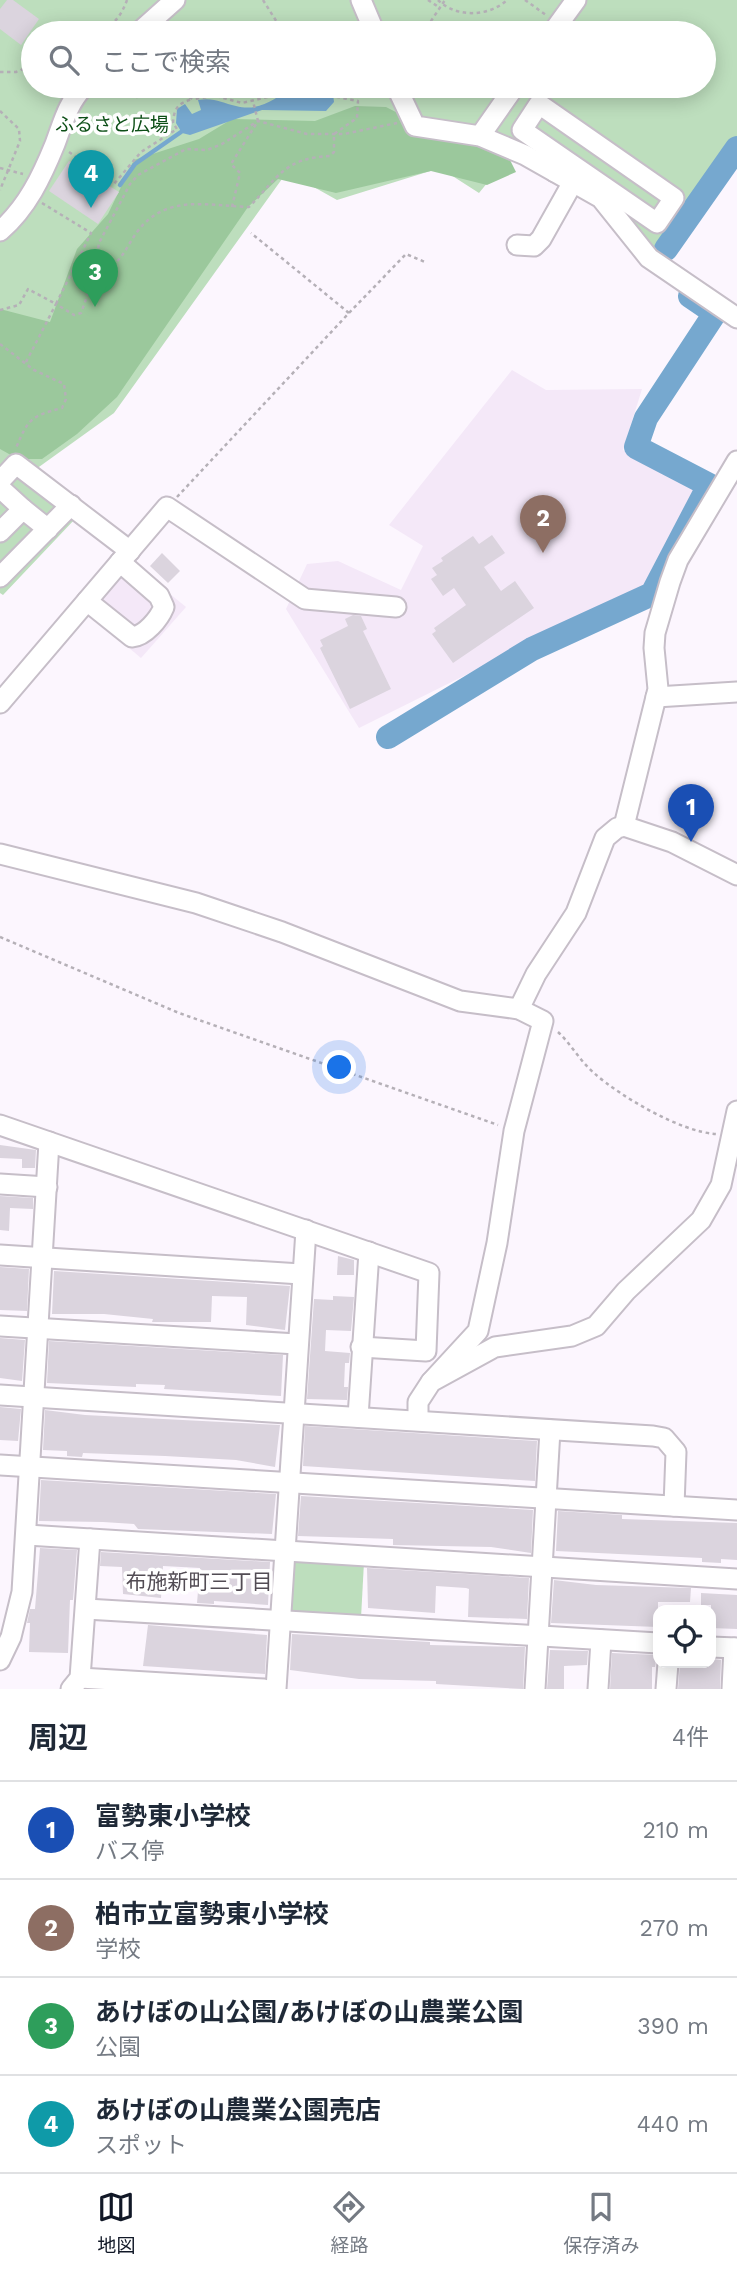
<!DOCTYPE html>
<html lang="ja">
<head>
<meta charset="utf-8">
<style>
  :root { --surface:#fff; --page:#f2f2f3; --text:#1f2937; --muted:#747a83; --line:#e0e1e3; --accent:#111827 }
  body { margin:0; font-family:"Work Sans","Noto Sans JP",sans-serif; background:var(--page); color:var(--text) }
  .controls { position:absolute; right:21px; bottom:21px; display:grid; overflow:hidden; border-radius:14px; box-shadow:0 4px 18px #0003 }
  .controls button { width:63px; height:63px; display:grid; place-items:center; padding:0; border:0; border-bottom:2px solid var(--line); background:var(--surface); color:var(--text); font:35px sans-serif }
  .you { position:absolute; left:340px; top:1068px; width:24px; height:24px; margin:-18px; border:5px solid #fff; border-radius:50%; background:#1a73e8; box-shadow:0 0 0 10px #1a73e833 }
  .badge { display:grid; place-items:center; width:46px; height:46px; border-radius:50%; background:var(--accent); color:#fff; font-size:23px; font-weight:700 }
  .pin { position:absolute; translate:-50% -58px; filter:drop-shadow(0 2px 4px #0008) }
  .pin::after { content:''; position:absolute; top:37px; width:24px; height:21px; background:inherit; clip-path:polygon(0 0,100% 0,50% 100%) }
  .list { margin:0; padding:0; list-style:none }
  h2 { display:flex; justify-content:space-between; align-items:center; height:91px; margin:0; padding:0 28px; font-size:30px }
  h2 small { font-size:23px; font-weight:400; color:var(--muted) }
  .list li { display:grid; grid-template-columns:46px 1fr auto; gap:21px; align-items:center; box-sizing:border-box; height:98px; padding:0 28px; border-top:2px solid var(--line) }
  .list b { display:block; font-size:26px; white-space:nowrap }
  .list p { margin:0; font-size:23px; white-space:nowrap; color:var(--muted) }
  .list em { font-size:23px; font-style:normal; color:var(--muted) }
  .icon { flex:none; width:38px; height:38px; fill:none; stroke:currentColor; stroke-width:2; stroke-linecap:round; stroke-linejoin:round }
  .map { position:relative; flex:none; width:737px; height:1689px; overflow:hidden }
  .search { position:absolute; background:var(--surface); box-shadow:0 4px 18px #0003; left:21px; right:21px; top:21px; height:77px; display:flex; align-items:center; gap:18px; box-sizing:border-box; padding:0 24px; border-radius:38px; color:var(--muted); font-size:26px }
  .sheet { height:483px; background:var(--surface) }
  nav { display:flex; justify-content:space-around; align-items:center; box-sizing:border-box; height:98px; border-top:2px solid var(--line); background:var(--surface); font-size:19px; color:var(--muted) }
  nav a { display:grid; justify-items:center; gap:4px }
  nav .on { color:var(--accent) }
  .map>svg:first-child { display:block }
  .built { fill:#f4e8f8 }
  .green { fill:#bddebd }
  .forest { fill:#9bc89c }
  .water { fill:#76a8cf }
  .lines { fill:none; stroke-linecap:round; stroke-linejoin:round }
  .stream { stroke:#76a8cf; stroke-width:4.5 }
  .river { stroke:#76a8cf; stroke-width:24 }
  .building { fill:#dbd4de }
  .minor-casing { stroke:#c6bec8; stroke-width:23 }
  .path { stroke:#b5b0b7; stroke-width:2.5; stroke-dasharray:3.5 3.5; stroke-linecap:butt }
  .minor { stroke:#fff; stroke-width:19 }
  .labels { text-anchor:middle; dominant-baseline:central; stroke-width:7; stroke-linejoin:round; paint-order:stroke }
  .park-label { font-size:19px; fill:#0d4f17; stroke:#fff }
  .neighbourhood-label { font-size:21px; fill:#524c54; stroke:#fff }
</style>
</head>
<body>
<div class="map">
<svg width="737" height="1689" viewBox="0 0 737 1689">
  <rect width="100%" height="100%" fill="#fcf6fe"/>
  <g class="built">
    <polygon points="512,370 546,390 642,389 623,450 700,493 649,584 359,728 286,609 307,564 338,561 401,590 423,546 389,525"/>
    <polygon points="133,564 186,607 141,658 90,615"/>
  </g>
  <g class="green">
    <polygon points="0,0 357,0 371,33 33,33 33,86 394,86 405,122 510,155 479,193 440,168 337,200 287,172 114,413 25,477 75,519 3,595 0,593"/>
    <polygon points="369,0 737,0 737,140 654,255 606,200 461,130 420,117 407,86 704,86 704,33 384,33"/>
    <polygon points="294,1558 364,1562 361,1618 291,1614"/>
  </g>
  <polygon class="forest" points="355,106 386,107 423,126 505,150 516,172 487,185 431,171 336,193 278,179 248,207 117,397 77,434 42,459 18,459 0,449 0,309 50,322 77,249 108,214 134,160 199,139 232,119 315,121"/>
  <path class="water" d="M292,86H332L334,102L326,111L262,110L190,135L182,133L176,123L177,109L185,104L192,114L201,110L198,100C214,97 222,103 236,106C259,112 276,99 292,86Z"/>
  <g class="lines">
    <polyline class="stream" points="120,185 135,164 181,132"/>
    <g class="river">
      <polyline points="666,249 737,148"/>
      <polyline points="388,737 532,649 652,594 709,485 636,447 646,418 715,313 690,296"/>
    </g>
  </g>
  <g class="building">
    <polygon points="7,0 13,0 39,19 21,45 0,29 0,9"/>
    <polygon points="69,161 119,192 98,224 49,191"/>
    <polygon points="492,535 505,553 484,567 501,591 515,581 534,608 453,663 432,634 436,631 434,628 466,605 454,588 443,596 431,579 437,575 432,568 443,561 441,558 473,536 479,544"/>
    <polygon points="162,553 180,571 168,583 150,566"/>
    <polygon points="353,615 361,616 367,629 363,631 391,689 350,709 320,648 323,646 320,640 348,626 345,619"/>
    <polygon points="0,1145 36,1150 35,1168 22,1168 22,1159 0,1158"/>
    <polygon points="0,1196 33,1198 33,1209 10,1208 9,1231 0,1230"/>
    <polygon points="338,1256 354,1260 354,1275 337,1275"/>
    <polygon points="0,1267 29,1269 27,1311 0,1310"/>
    <polygon points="54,1271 290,1286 285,1330 246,1325 247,1297 212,1296 211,1322 152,1322 153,1319 104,1314 52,1314"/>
    <polygon points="333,1296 354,1297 351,1331 326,1330 325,1351 350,1353 349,1363 345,1363 344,1387 348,1387 347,1400 307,1399 314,1299 333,1300"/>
    <polygon points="0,1338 25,1340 22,1381 0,1378"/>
    <polygon points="49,1341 283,1355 281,1396 164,1389 165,1385 136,1384 136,1387 47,1383"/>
    <polygon points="0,1407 21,1409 18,1441 0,1440"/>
    <polygon points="45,1410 85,1415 280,1425 275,1467 236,1460 165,1456 83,1453 82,1457 67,1456 67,1451 43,1450"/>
    <polygon points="305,1426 537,1441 535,1481 303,1466"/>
    <polygon points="41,1480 276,1494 272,1534 138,1529 134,1524 103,1522 39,1521"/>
    <polygon points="301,1496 533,1510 531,1553 491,1547 393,1545 393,1539 298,1536"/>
    <polygon points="558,1511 622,1515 622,1519 737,1523 737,1560 721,1559 721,1563 702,1562 702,1558 556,1551"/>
    <polygon points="40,1548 77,1550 73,1600 70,1600 68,1653 29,1652 30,1623 27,1623 30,1609 35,1609"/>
    <polygon points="101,1552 270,1562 268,1605 214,1601 214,1604 197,1603 200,1568 163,1566 161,1598 123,1594 122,1567 100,1566"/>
    <polygon points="367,1568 529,1578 527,1619 468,1617 469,1589 466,1588 436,1586 435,1613 368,1608"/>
    <polygon points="554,1580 596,1585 691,1588 690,1602 658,1602 658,1627 551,1623"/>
    <polygon points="701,1593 737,1595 737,1629 711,1628 711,1605 701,1605"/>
    <polygon points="148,1625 267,1635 265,1674 143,1666"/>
    <polygon points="292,1634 430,1642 430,1645 525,1647 523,1689 436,1684 436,1681 359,1679 290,1670"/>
    <polygon points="550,1650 588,1651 587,1665 564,1666 564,1689 547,1689"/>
    <polygon points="612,1653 657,1655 655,1667 652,1667 652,1689 610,1689"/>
    <polygon points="711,1659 721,1660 720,1689 678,1689 680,1663 711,1663"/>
  </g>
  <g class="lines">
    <g class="minor-casing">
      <g id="minor">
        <polyline points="361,0 375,33"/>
        <polyline points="138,33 175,0"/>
        <polyline points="552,33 576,0"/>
        <polyline points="396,86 415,126 480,136 525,155 601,198 649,258 737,318"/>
        <polyline points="480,136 515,86"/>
        <polyline points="555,172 564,159 522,130 539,104 674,198 657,223 564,159"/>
        <path d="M0,231C27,208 42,176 55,144C64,120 67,105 84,86"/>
        <polyline points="517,245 534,246 541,239 573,182"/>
        <polyline points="0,481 16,464 130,551"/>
        <polyline points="0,488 23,509"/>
        <polyline points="0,532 23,509 48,529"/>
        <polyline points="0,577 71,505"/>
        <path d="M87,601L132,637C145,636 159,619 164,607L159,596L120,562"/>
        <polyline points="656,697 737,692"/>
        <polyline points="0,703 167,507 305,599 396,607"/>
        <polyline points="624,826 658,689 654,648 655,633 670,582 678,560 737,461"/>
        <polyline points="0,854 196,903 282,932 460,1001 519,1009 543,1021 514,1131 497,1243 478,1331 431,1382"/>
        <polyline points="519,1009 536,974 576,913 605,838 617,828 624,826 672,842 737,875"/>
        <polyline points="0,1125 429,1273 426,1351 361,1347"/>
        <polyline points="0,1184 47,1187"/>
        <polyline points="0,1255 301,1274"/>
        <polyline points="0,1326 297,1344"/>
        <polyline points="0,1395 653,1436 664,1438 676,1452 674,1506"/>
        <polyline points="358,1417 369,1252"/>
        <polyline points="418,1420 418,1402 431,1382 495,1347 572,1336 596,1326 626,1291 701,1220 721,1185 737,1111"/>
        <polyline points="0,1465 737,1510"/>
        <polyline points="27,1535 737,1579"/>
        <polyline points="86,1609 658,1643"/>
        <polyline points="711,1647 737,1648"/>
        <polyline points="0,1660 11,1637 22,1592 49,1142"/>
        <polyline points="80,1678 264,1689"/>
        <polyline points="71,1689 80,1678 90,1539"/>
        <polyline points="276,1689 306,1230"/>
        <polyline points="535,1689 550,1430"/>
        <polyline points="598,1689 601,1640"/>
        <polyline points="666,1689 668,1663"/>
        <polyline points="732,1689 734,1648"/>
      </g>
    </g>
    <g class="path">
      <polyline points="263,0 280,27 280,33"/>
      <polyline points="428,0 440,8"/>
      <path d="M438,0C456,18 489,17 507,0"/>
      <polyline points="525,0 546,15"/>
      <path d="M50,33L46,29C82,18 109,49 127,0"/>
      <polyline points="423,33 445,0"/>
      <polyline points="0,72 16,72 33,65"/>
      <polyline points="108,86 137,97 182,94 193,99 216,96 242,103 272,96 282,89"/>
      <polyline points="282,86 282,89 288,86"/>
      <polyline points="0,111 19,129 20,141 0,190"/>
      <path d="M69,152L114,184L141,152L177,129L173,123C174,108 178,103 193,99"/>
      <polyline points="0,168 23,174"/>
      <polyline points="42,203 91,233 78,260"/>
      <polyline points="232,207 240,173 231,164 258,121 253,101"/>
      <path d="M0,310L19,305L28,289L56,304L78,260L110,267C123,259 128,244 137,232C166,193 208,206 249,207C279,176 285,158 330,156L334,152V134L357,118L358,101L337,97L336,86"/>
      <polyline points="349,313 406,254 425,262"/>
      <path d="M0,344L34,370L64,384L66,399L62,408C31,416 28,419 16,448"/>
      <polyline points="26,362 56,304 74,315 81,313 93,280 99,243 130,184 138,175 186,149 207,150 222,144 258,121 307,134 344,134 397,123"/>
      <polyline points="177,497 349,313 251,233"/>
      <polyline points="0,937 179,1013 498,1125"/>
      <path d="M558,1032C571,1044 580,1061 594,1073C621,1097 681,1132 716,1134"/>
    </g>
    <use href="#minor" class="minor"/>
  </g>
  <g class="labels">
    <g class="park-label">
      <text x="112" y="124">ふるさと広場</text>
    </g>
    <g class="neighbourhood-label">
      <text x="199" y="1581">布施新町三丁目</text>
    </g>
  </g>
</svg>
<div class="controls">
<button><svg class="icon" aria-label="locate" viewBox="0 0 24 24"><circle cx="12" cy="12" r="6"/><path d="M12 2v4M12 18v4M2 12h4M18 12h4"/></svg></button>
</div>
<div class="you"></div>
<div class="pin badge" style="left:691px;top:842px;background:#1a4fb4">1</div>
<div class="pin badge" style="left:543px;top:553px;background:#8d6e63">2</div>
<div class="pin badge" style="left:95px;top:307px;background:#2e9e5b">3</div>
<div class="pin badge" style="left:91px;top:208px;background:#0f9aa8">4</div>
<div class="search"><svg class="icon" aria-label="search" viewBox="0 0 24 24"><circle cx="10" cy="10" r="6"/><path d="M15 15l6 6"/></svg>ここで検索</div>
</div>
<section class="sheet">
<h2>周辺<small>4件</small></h2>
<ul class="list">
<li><span class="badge" style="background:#1a4fb4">1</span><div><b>富勢東小学校</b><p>バス停</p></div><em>210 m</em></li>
<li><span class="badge" style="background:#8d6e63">2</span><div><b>柏市立富勢東小学校</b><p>学校</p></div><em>270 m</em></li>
<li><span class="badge" style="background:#2e9e5b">3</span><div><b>あけぼの山公園/あけぼの山農業公園</b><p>公園</p></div><em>390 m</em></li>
<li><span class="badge" style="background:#0f9aa8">4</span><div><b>あけぼの山農業公園売店</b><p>スポット</p></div><em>440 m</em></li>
</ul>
</section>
<nav>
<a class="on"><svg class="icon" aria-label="map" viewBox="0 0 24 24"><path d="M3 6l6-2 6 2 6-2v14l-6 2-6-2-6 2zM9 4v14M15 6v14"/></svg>地図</a>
<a><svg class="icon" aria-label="directions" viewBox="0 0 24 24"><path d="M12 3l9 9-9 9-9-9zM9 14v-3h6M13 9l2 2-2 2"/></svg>経路</a>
<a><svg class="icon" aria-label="saved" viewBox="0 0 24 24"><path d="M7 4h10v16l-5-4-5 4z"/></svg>保存済み</a>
</nav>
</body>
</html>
